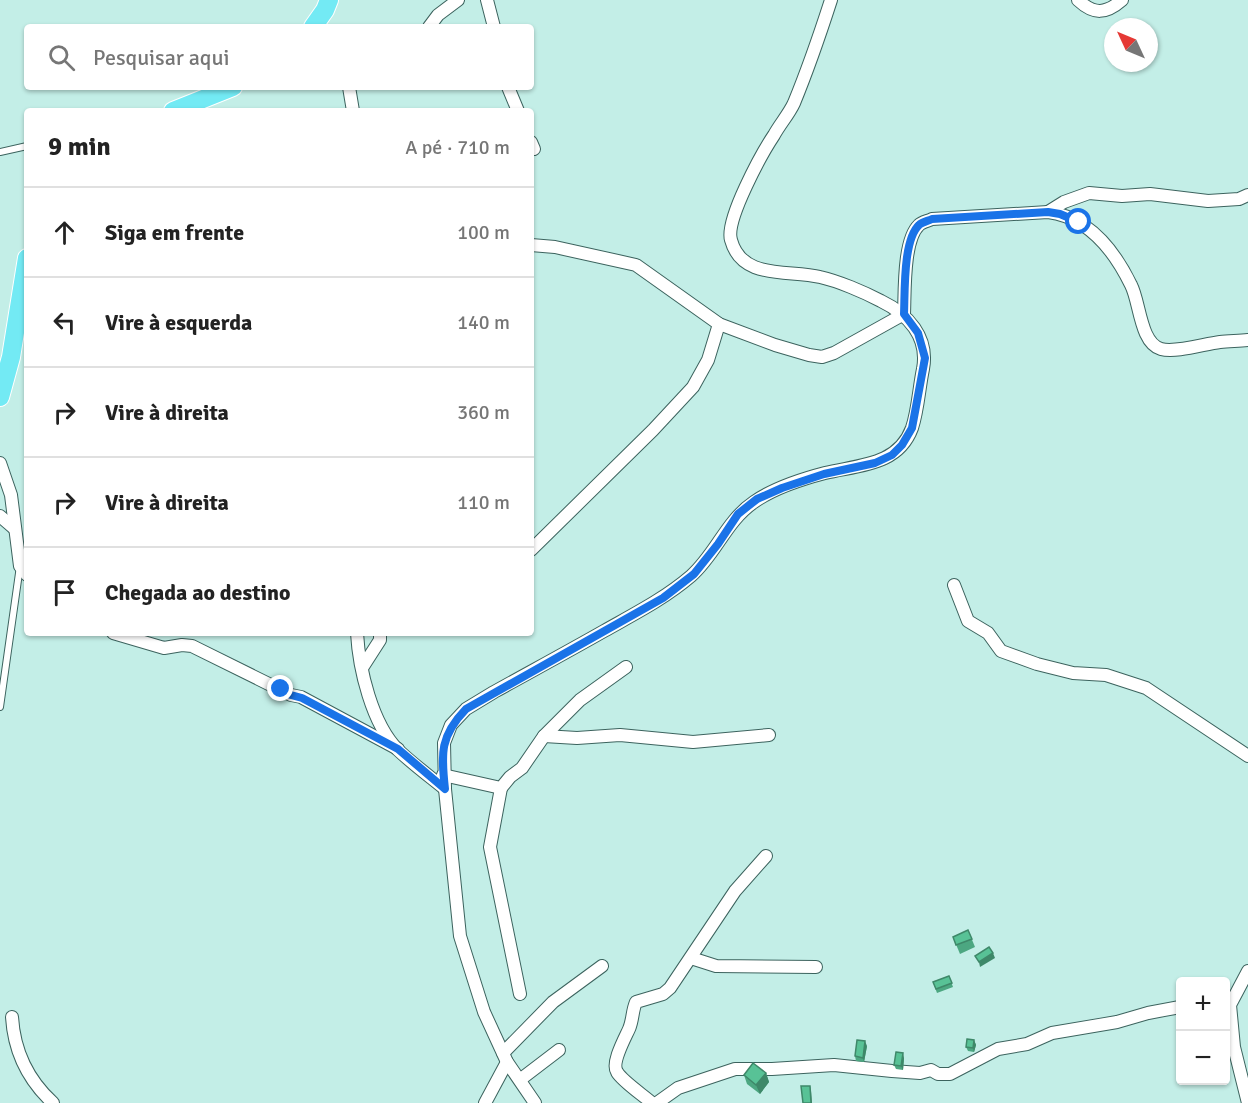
<!DOCTYPE html>
<html lang="pt">
<head>
<meta charset="utf-8">
<style>
  :root { --surface:#fff; --page:#f2f2f2; --text:#222; --muted:#767676; --line:#e0e0e0 }
  body { margin:0; font-family:Signika,sans-serif; background:var(--page); color:var(--text) }
  .controls { position:absolute; right:18px; bottom:18px; display:grid; overflow:hidden; border-radius:6px; box-shadow:0 2px 4px #0004 }
  .controls button { width:54px; height:54px; display:grid; place-items:center; padding:0; border:0; border-bottom:2px solid var(--line); background:var(--surface); color:var(--text); font:30px sans-serif }
  .compass { position:absolute; left:1104px; top:18px; width:54px; height:54px; border-radius:50%; background:var(--surface); box-shadow:0 2px 4px #0004; rotate:314deg }
  .stop { position:absolute; width:18px; height:18px; margin:-14px; border:4px solid #1a73e8; border-radius:50%; background:#fff }
  .stop.end { background:#1a73e8; border-color:#fff; box-shadow:0 2px 6px #0008 }
  .list { margin:0; padding:0; list-style:none }
  h2 { display:flex; justify-content:space-between; align-items:center; height:78px; margin:0; padding:0 24px; font-size:26px }
  h2 small { font-size:20px; font-weight:400; color:var(--muted) }
  .list li { display:grid; grid-template-columns:39px 1fr auto; gap:18px; align-items:center; box-sizing:border-box; height:90px; padding:0 24px; border-top:2px solid var(--line) }
  .list b { display:block; font-size:22px; white-space:nowrap }
  .list em { font-size:20px; font-style:normal; color:var(--muted) }
  .icon { flex:none; width:33px; height:33px; fill:none; stroke:currentColor; stroke-width:2; stroke-linecap:round; stroke-linejoin:round }
  .map { position:relative; flex:none; width:1248px; height:1103px; overflow:hidden }
  .search { position:absolute; background:var(--surface); box-shadow:0 2px 4px #0004; left:24px; top:24px; width:510px; height:66px; display:flex; align-items:center; gap:15px; box-sizing:border-box; padding:0 21px; border-radius:6px; color:var(--muted); font-size:22px }
  .panel { position:absolute; background:var(--surface); box-shadow:0 2px 4px #0004; left:24px; top:108px; width:510px; height:528px; border-radius:6px }
  .map>svg:first-child { display:block }
  .lines { fill:none; stroke-linecap:round; stroke-linejoin:round }
  .service-casing { stroke:#3c635e; stroke-width:8 }
  .minor-casing { stroke:#3c635e; stroke-width:14 }
  .primary-casing { stroke:#fff; stroke-width:20 }
  .service { stroke:#fff; stroke-width:6 }
  .minor { stroke:#fff; stroke-width:12 }
  .primary { stroke:#73eaf4; stroke-width:18 }
  .wall { fill:#4ca781 }
  .shaded-wall { fill:#3e8869 }
  .building { fill:#58c296; stroke:#3e8869; stroke-width:1.5 }
  .route { stroke:#1a73e8; stroke-width:8 }
</style>
</head>
<body>
<div class="map">
<svg width="1248" height="1103" viewBox="0 0 1248 1103">
  <rect width="100%" height="100%" fill="#c3eee7"/>
  <g class="lines">
    <g class="service-casing">
      <g id="service">
        <polyline points="0,152 27,146"/>
        <polyline points="0,707 20,566"/>
      </g>
    </g>
    <g class="minor-casing">
      <g id="minor">
        <polyline points="487,0 494,27"/>
        <path d="M1078,0C1094,15 1106,14 1122,0"/>
        <polyline points="429,27 438,15 458,0"/>
        <polyline points="349,87 353,111"/>
        <polyline points="508,87 518,111"/>
        <polyline points="531,142 534,149"/>
        <polyline points="1048,212 1064,202 1089,193 1122,196 1150,194 1208,201 1239,199 1248,195"/>
        <polyline points="531,245 555,247 636,265 719,324 775,345 809,355 822,357 834,353 904,314"/>
        <path d="M904,314C905,292 903,240 919,225C922,222 928,221 932,219L1048,212C1088,217 1114,250 1131,285C1140,302 1140,343 1161,349C1176,353 1204,344 1220,342C1229,341 1239,341 1248,340"/>
        <polyline points="0,463 11,495 20,566 27,575"/>
        <polyline points="0,516 15,529"/>
        <polyline points="531,550 653,430 693,387 708,360 719,324"/>
        <polyline points="954,585 968,621 988,633 1001,651 1037,664 1073,673 1106,675 1146,688 1248,756"/>
        <polyline points="113,633 164,648 182,645 192,646 291,695 301,697 398,749"/>
        <path d="M357,633C359,669 372,724 398,750C413,764 429,776 445,789"/>
        <polyline points="362,668 380,640 380,633"/>
        <polyline points="544,736 577,738 620,735 693,742 769,735"/>
        <polyline points="443,775 501,788 510,777 522,768 544,736 580,700 626,667"/>
        <polyline points="501,788 490,847 520,994"/>
        <polyline points="691,958 716,966 816,967"/>
        <path d="M12,1017C14,1050 28,1080 53,1103"/>
        <polyline points="503,1053 553,1002 602,966"/>
        <polyline points="521,1079 559,1050"/>
        <polyline points="485,1103 507,1062"/>
        <path d="M535,1103L507,1062L484,1012L460,936L445,789L444,743L451,725L466,709L494,692C530,672 567,652 604,631C634,614 664,599 691,576C716,554 726,521 754,502C774,488 802,479 825,473C858,465 898,466 912,428C918,410 919,388 923,369C929,337 908,314 881,301C864,292 838,281 820,277C790,269 742,281 731,240C725,220 762,153 774,135C780,124 789,114 794,103C808,69 820,34 831,0"/>
        <path d="M652,1103C643,1095 622,1081 617,1072C611,1063 625,1038 629,1029C633,1020 632,1011 636,1002L663,994L670,988L735,891L766,856"/>
        <polyline points="657,1103 678,1088 735,1069 772,1069 834,1065 892,1071 920,1073 931,1070 938,1074 950,1074 998,1049 1027,1044 1052,1033 1117,1022 1148,1013 1180,1007"/>
        <polyline points="1248,1103 1234,1047 1230,1005 1248,971"/>
      </g>
    </g>
    <g class="primary-casing">
      <g id="primary">
        <polyline points="313,27 325,10 329,0"/>
        <polyline points="173,111 233,87"/>
        <polyline points="0,397 11,357 27,258"/>
      </g>
    </g>
    <use href="#service" class="service"/>
    <use href="#minor" class="minor"/>
    <use href="#primary" class="primary"/>
  </g>
  <g class="wall">
    <polygon points="968,930 975,947 960,954 953,937"/>
    <polygon points="949,976 953,987 937,993 933,982"/>
    <polygon points="974,1040 976,1045 974,1052 968,1051 966,1047"/>
    <polygon points="867,1046 864,1062 856,1061 855,1056"/>
    <polygon points="904,1058 903,1070 896,1069 894,1065"/>
    <polygon points="766,1073 769,1082 760,1094 747,1084 744,1075"/>
  </g>
  <g class="shaded-wall">
    <polygon points="993,953 995,958 980,967 979,962"/>
    <polygon points="974,1040 976,1045 974,1052 973,1048"/>
    <polygon points="865,1041 867,1046 864,1062 863,1058"/>
    <polygon points="903,1053 904,1058 903,1070 901,1066"/>
    <polygon points="766,1073 769,1082 760,1094 756,1085"/>
    <polygon points="810,1086 811,1090 812,1103 811,1103"/>
  </g>
  <g class="building">
    <polygon points="968,930 972,939 956,945 953,937"/>
    <polygon points="989,947 993,953 979,962 975,956"/>
    <polygon points="949,976 952,983 936,989 933,982"/>
    <polygon points="967,1039 974,1040 973,1048 966,1047"/>
    <polygon points="857,1040 865,1041 863,1058 855,1056"/>
    <polygon points="896,1052 903,1053 901,1066 894,1065"/>
    <polygon points="753,1063 766,1073 756,1085 744,1075"/>
    <polygon points="801,1086 810,1086 811,1103 803,1103"/>
  </g>
  <g class="lines">
    <path class="route" d="M281,689L291,695L302,698L398,749L445,789C441,753 440,736 466,709L663,598L694,574L718,544L738,514L757,499L782,488L824,474L875,463L892,455L902,445L912,428L925,358L918,333L904,314C905,292 903,240 919,225C922,222 928,221 932,219L1048,212L1060,214L1079,222"/>
  </g>
</svg>
<div class="controls">
<button>+</button>
<button>−</button>
</div>
<svg class="compass" viewBox="-18 -18 36 36"><path d="M0-13l5 13h-10z" fill="#e53935"/><path d="M0 13l5-13h-10z" fill="#767676"/></svg>
<div class="stop" style="left:1079px;top:222px"></div>
<div class="stop end" style="left:281px;top:689px"></div>
<div class="search"><svg class="icon" aria-label="search" viewBox="0 0 24 24"><circle cx="10" cy="10" r="6"/><path d="M15 15l6 6"/></svg>Pesquisar aqui</div>
<section class="panel">
<h2>9 min<small>A pé · 710 m</small></h2>
<ul class="list">
<li><svg class="icon" aria-label="ahead" viewBox="0 0 24 24"><path d="M12 20V5M6 11l6-6 6 6"/></svg><div><b>Siga em frente</b></div><em>100 m</em></li>
<li><svg class="icon" aria-label="left" viewBox="0 0 24 24"><path d="M17 20v-9H6M10 6l-5 5 5 5"/></svg><div><b>Vire à esquerda</b></div><em>140 m</em></li>
<li><svg class="icon" aria-label="right" viewBox="0 0 24 24"><path d="M7 20v-9h11M14 6l5 5-5 5"/></svg><div><b>Vire à direita</b></div><em>360 m</em></li>
<li><svg class="icon" aria-label="right" viewBox="0 0 24 24"><path d="M7 20v-9h11M14 6l5 5-5 5"/></svg><div><b>Vire à direita</b></div><em>110 m</em></li>
<li><svg class="icon" aria-label="arrive" viewBox="0 0 24 24"><path d="M6 21V4h12l-3 4 3 4H6"/></svg><div><b>Chegada ao destino</b></div></li>
</ul>
</section>
</div>
</body>
</html>
